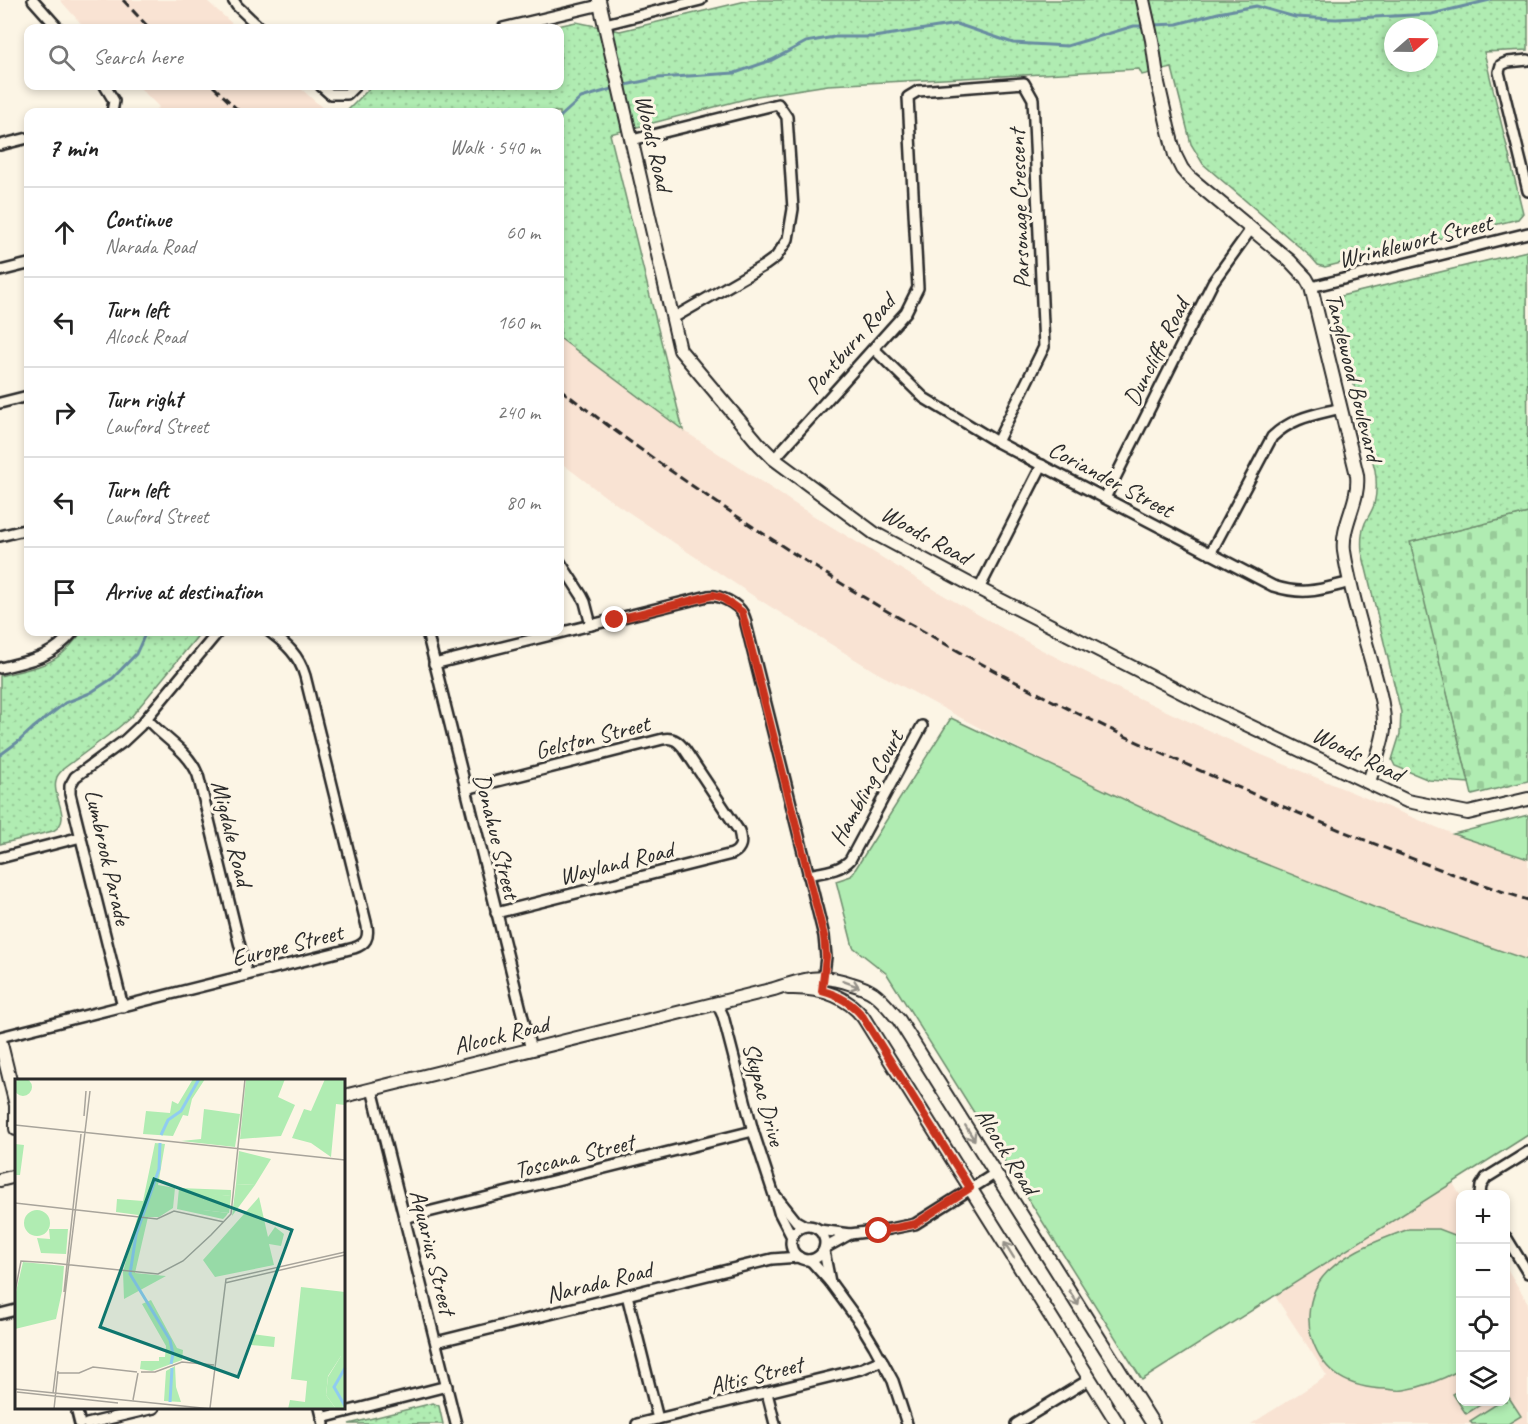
<!DOCTYPE html>
<html lang="en">
<head>
<meta charset="utf-8">
<style>
  :root { --surface:#fff; --page:#f6f6f6; --text:#222; --muted:#767676; --line:#e0e0e0 }
  body { margin:0; font-family:Caveat,sans-serif; background:var(--page); color:var(--text) }
  .controls { position:absolute; right:18px; bottom:18px; display:grid; overflow:hidden; border-radius:12px; box-shadow:0 3px 9px #0003 }
  .controls button { width:54px; height:54px; display:grid; place-items:center; padding:0; border:0; border-bottom:2px solid var(--line); background:var(--surface); color:var(--text); font:30px sans-serif }
  .compass { position:absolute; left:1384px; top:18px; width:54px; height:54px; border-radius:50%; background:var(--surface); box-shadow:0 3px 9px #0003; rotate:70deg }
  .stop { position:absolute; width:18px; height:18px; margin:-14px; border:4px solid #c8321e; border-radius:50%; background:#fff }
  .stop.end { background:#c8321e; border-color:#fff; box-shadow:0 2px 6px #0008 }
  .list { margin:0; padding:0; list-style:none }
  h2 { display:flex; justify-content:space-between; align-items:center; height:78px; margin:0; padding:0 24px; font-size:26px }
  h2 small { font-size:20px; font-weight:400; color:var(--muted) }
  .list li { display:grid; grid-template-columns:39px 1fr auto; gap:18px; align-items:center; box-sizing:border-box; height:90px; padding:0 24px; border-top:2px solid var(--line) }
  .list b { display:block; font-size:22px; white-space:nowrap }
  .list p { margin:0; font-size:20px; white-space:nowrap; color:var(--muted) }
  .list em { font-size:20px; font-style:normal; color:var(--muted) }
  .icon { flex:none; width:33px; height:33px; fill:none; stroke:currentColor; stroke-width:2; stroke-linecap:round; stroke-linejoin:round }
  .map { position:relative; flex:none; width:1528px; height:1424px; overflow:hidden }
  .search { position:absolute; background:var(--surface); box-shadow:0 3px 9px #0003; left:24px; top:24px; width:540px; height:66px; display:flex; align-items:center; gap:15px; box-sizing:border-box; padding:0 21px; border-radius:12px; color:var(--muted); font-size:22px }
  .panel { position:absolute; background:var(--surface); box-shadow:0 3px 9px #0003; left:24px; top:108px; width:540px; height:528px; border-radius:12px }
  .map>svg:first-child { display:block }
  .built { fill:#f9e3d3 }
  .grass { fill:#b0ecb2; stroke:#6e8c6e; stroke-width:1.5 }
  .cemetery { fill:url(#cemetery-stones); stroke:#6e8c6e; stroke-width:1.5 }
  .park { fill:url(#park-dots); stroke:#6e8c6e; stroke-width:1.5; fill-rule:evenodd }
  .lines { fill:none; stroke-linecap:round; stroke-linejoin:round }
  .stream { stroke:#688ca1; stroke-width:3 }
  .street-casing { stroke:#2b2b2b; stroke-width:14 }
  .secondary-casing { stroke:#2b2b2b; stroke-width:16 }
  .street { stroke:#fcf5e5; stroke-width:9 }
  .secondary { stroke:#fcf5e5; stroke-width:12 }
  .rail { stroke:#2b2b2b; stroke-width:3; stroke-dasharray:9 4.5; stroke-linecap:butt }
  .oneway { stroke:#949088 }
  .route { stroke:#c8321e; stroke-width:8 }
  .labels { text-anchor:middle; dominant-baseline:central; stroke-width:6; stroke-linejoin:round; paint-order:stroke }
  .street-label { font-size:24px; fill:#2b2b2b; stroke:#fcf5e5 }
  .inset-river { fill:none; stroke:#90ccf0; stroke-width:3 }
  .inset-road { fill:none; stroke:#a8a49b; stroke-width:1.5 }
  .view { fill:#0f766e; fill-opacity:0.15; stroke:#0f766e; stroke-width:3 }
  .inset-edge { fill:none; stroke:#2b2b2b; stroke-width:3 }
</style>
</head>
<body>
<div class="map">
<svg width="1528" height="1424" viewBox="0 0 1528 1424">
  <defs>
    <pattern id="cemetery-stones" width="16" height="16" patternUnits="userSpaceOnUse" patternTransform="scale(1.5)"><rect width="16" height="16" fill="#b0ecb2"/><path d="M2 7V4a2 2 0 0 1 4 0v3zM10 15v-3a2 2 0 0 1 4 0v3z" fill="#98cb99"/></pattern>
    <pattern id="park-dots" width="8" height="8" patternUnits="userSpaceOnUse" patternTransform="scale(1.5)"><rect width="8" height="8" fill="#b0ecb2"/><path d="M2 2h.1M6 6h.1" fill="none" stroke="#98cb99" stroke-width="1.8" stroke-linecap="round"/></pattern>
  </defs>
  <rect width="100%" height="100%" fill="#fcf5e5"/>
  <filter id="ink" filterUnits="userSpaceOnUse"><feTurbulence type="fractalNoise" baseFrequency=".0167" numOctaves="2"/><feDisplacementMap in="SourceGraphic" scale="12" xChannelSelector="R" yChannelSelector="G"/><feConvolveMatrix kernelMatrix="1 2 1 2 8 2 1 2 1" color-interpolation-filters="sRGB"/></filter>
  <g filter="url(#ink)">
    <g class="built">
      <polygon points="60,0 206,0 237,28 85,28"/>
      <polygon points="138,86 298,86 327,112 154,112 159,107"/>
      <polygon points="560,338 683,430 801,508 945,596 1040,649 1123,691 1262,755 1453,834 1528,859 1528,960 1376,908 1238,853 1160,818 1004,741 874,671 755,597 606,497 560,462"/>
      <polygon points="1453,1183 1460,1195 1460,1402 1506,1402 1506,1267 1528,1303 1528,1424 1251,1424 1327,1376 1275,1296"/>
    </g>
    <g class="grass">
      <polygon points="951,718 1238,853 1376,908 1528,960 1528,1135 1142,1380 887,974 853,947 836,881 851,876"/>
      <polygon points="1528,815 1528,859 1453,834"/>
      <path d="M1409,1229H1439L1460,1237V1370C1443,1379 1424,1387 1404,1390C1399,1391 1392,1390 1386,1389C1350,1388 1324,1375 1312,1339C1306,1321 1309,1298 1319,1282C1338,1254 1379,1240 1409,1229Z"/>
      <polygon points="1460,1390 1460,1402 1485,1402 1466,1414 1453,1394"/>
      <polygon points="1508,1396 1521,1416 1508,1424 1472,1424 1470,1421 1500,1402 1506,1402 1506,1398"/>
    </g>
    <polygon class="cemetery" points="1528,513 1528,781 1472,795 1409,542"/>
    <g class="park">
      <path d="M750,0H1528V50L1484,52L1523,213L1518,219L1325,267L1318,265L1311,257L1203,164L1191,144L1172,68L1142,75L1139,69L828,85L757,96L610,134L683,430L560,338V112H346L372,86H560V28H548L576,22L620,31ZM1393,27H1429V63H1393Z"/>
      <path d="M1527,251L1528,513L1410,542L1469,783L1429,780L1395,766L1392,760L1400,734L1401,712L1362,552C1361,542 1361,533 1365,523C1368,517 1372,511 1374,505C1377,493 1377,482 1375,470L1334,304L1337,297Z"/>
      <path d="M82,632H201L131,717L118,728L63,769C61,772 58,774 57,777C49,796 75,819 53,831L0,844V676C19,671 43,668 59,656C68,650 75,640 82,632Z"/>
      <polygon points="433,1403 439,1406 443,1424 349,1424"/>
    </g>
    <g class="lines">
      <g class="stream">
        <polyline points="1152,25 1177,24 1218,13 1256,6 1295,17 1336,19 1432,14 1490,0"/>
        <polyline points="621,86 658,78 735,73 772,60 806,42 834,37 874,37 957,24 1013,43 1067,46 1134,26 1145,26"/>
        <polyline points="560,117 581,98 615,88"/>
        <polyline points="0,755 19,741 33,728 65,703 90,693 113,678 136,654 146,632"/>
      </g>
      <g class="street-casing">
        <g id="street">
          <polyline points="33,0 58,28"/>
          <polyline points="233,0 237,6 260,28"/>
          <polyline points="605,24 701,0"/>
          <polyline points="503,28 600,5"/>
          <polyline points="1528,60 1508,62 1501,65 1499,72 1528,191"/>
          <polyline points="105,86 114,101 112,112"/>
          <polyline points="321,86 330,94 347,94 355,86"/>
          <polyline points="632,140 778,104 787,117 793,209 788,239 776,257 765,265 673,318"/>
          <polyline points="0,145 28,138"/>
          <polyline points="0,271 28,264"/>
          <polyline points="1311,287 1528,233"/>
          <path d="M874,349L924,398L997,442L1273,586C1305,596 1319,590 1351,582"/>
          <polyline points="0,403 28,396"/>
          <polyline points="774,459 906,312 918,288 908,97 918,91 1024,83 1033,99 1044,347 997,442"/>
          <polyline points="1105,498 1213,282 1251,229"/>
          <polyline points="0,536 28,529"/>
          <path d="M1210,554L1272,437C1293,417 1314,415 1341,408"/>
          <polyline points="560,562 582,596 585,602 591,625"/>
          <polyline points="979,589 1042,465"/>
          <polyline points="427,632 531,1050"/>
          <path d="M434,664L708,596C719,594 738,604 743,614C744,616 746,622 746,624L824,936L826,957L822,991"/>
          <path d="M0,668C32,660 51,658 73,632"/>
          <path d="M147,719C164,739 188,750 198,775L247,975"/>
          <path d="M466,789L663,739C674,737 679,742 685,750L739,831C742,842 742,849 732,854L496,913"/>
          <polyline points="0,858 81,837"/>
          <path d="M808,875C822,872 840,871 850,860L922,726"/>
          <polyline points="717,1003 723,1016 753,1131 774,1195 779,1212 792,1237"/>
          <polyline points="123,1007 70,794 70,786 75,777 124,741 140,726 218,632"/>
          <path d="M0,1037L354,948C366,944 369,938 367,926L305,676C299,655 286,644 270,632"/>
          <polyline points="372,1089 456,1424"/>
          <polyline points="1480,1194 1481,1186 1486,1178 1528,1152"/>
          <polyline points="776,1196 796,1221 805,1226"/>
          <polyline points="404,1218 753,1131"/>
          <circle cx="808" cy="1243" r="17"/>
          <polyline points="819,1230 850,1234 890,1229 915,1224 996,1173"/>
          <polyline points="1506,1237 1528,1273"/>
          <polyline points="825,1248 850,1234"/>
          <polyline points="824,1251 830,1282"/>
          <polyline points="809,1260 813,1263 830,1282 860,1323 874,1346 893,1381 907,1424"/>
          <polyline points="627,1295 658,1419"/>
          <polyline points="0,1314 16,1310"/>
          <polyline points="436,1342 772,1259 799,1257"/>
          <polyline points="767,1393 775,1424"/>
          <polyline points="76,1408 80,1424"/>
          <polyline points="320,1408 324,1424"/>
          <polyline points="322,1418 447,1386"/>
          <polyline points="87,1424 154,1408"/>
          <polyline points="637,1424 861,1369 882,1360"/>
          <polyline points="1016,1424 1090,1379"/>
        </g>
      </g>
      <g class="secondary-casing">
        <g id="secondary">
          <polyline points="599,0 680,350 759,444 774,459 874,533 979,589 1212,708 1407,801 1468,813 1528,799"/>
          <path d="M1143,0L1152,40L1158,83L1168,127L1175,155L1182,169L1188,176L1290,261L1306,278L1311,287L1357,475C1360,502 1341,524 1344,551C1350,591 1363,631 1374,671C1379,690 1385,710 1384,729C1383,743 1373,768 1369,782"/>
          <path d="M788,988C816,987 844,993 863,1017L1118,1424"/>
          <polyline points="0,1040 16,1105"/>
          <path d="M344,1096L774,989C803,979 822,973 852,984C859,986 867,989 873,993C883,1000 891,1011 899,1020L1153,1424"/>
          <polyline points="16,1105 16,1129"/>
          <polyline points="0,1180 16,1176"/>
        </g>
      </g>
      <use href="#street" class="street"/>
      <use href="#secondary" class="secondary"/>
      <g class="rail">
        <polyline points="123,0 149,28"/>
        <polyline points="213,86 240,112"/>
        <path d="M560,389C658,465 763,536 870,601C893,615 918,628 942,642C1058,707 1178,763 1301,814C1376,845 1451,875 1528,900"/>
      </g>
    </g>
    <defs><path id="oneway-shaft" d="M-6 0H5M1.5-3L5.5 0L1.5 3" fill="none" stroke-width="1.6" stroke-linecap="round" stroke-linejoin="round" transform="scale(1.5)"/></defs>
    <g class="oneway">
      <use href="#oneway-shaft" transform="translate(851 984) rotate(20)"/>
      <use href="#oneway-shaft" transform="translate(970 1133) rotate(58)"/>
      <use href="#oneway-shaft" transform="translate(1009 1250) rotate(-122)"/>
      <use href="#oneway-shaft" transform="translate(1074 1298) rotate(58)"/>
    </g>
  </g>
  <g class="lines" filter="url(#ink)">
    <path class="route" d="M615,620L713,595L721,597L742,612L824,936L826,957L822,991C838,995 853,1004 863,1017L970,1188L915,1224L879,1231"/>
  </g>
  <g class="labels">
    <g class="street-label">
      <text transform="translate(654 143) rotate(77)">Woods Road</text>
      <text transform="translate(1019 209) rotate(-92)">Parsonage Crescent</text>
      <text transform="translate(1415 241) rotate(-14)">Wrinklewort Street</text>
      <text transform="translate(850 344) rotate(-49)">Pontburn Road</text>
      <text transform="translate(1156 352) rotate(-63)">Duncliffe Road</text>
      <text transform="translate(1354 377) rotate(76)">Tanglewood Boulevard</text>
      <text transform="translate(1111 479) rotate(28)">Coriander Street</text>
      <text transform="translate(926 535) rotate(29)">Woods Road</text>
      <text transform="translate(592 737) rotate(-14)">Gelston Street</text>
      <text transform="translate(1358 754) rotate(26)">Woods Road</text>
      <text transform="translate(866 788) rotate(-61)">Hambling Court</text>
      <text transform="translate(232 833) rotate(76)">Migdale Road</text>
      <text transform="translate(497 836) rotate(76)">Donahue Street</text>
      <text transform="translate(108 857) rotate(77)">Lumbrook Parade</text>
      <text transform="translate(616 863) rotate(-14)">Wayland Road</text>
      <text transform="translate(287 945) rotate(-14)">Europe Street</text>
      <text transform="translate(501 1035) rotate(-14)">Alcock Road</text>
      <text transform="translate(764 1094) rotate(75)">Skypac Drive</text>
      <text transform="translate(1007 1151) rotate(58)">Alcock Road</text>
      <text transform="translate(574 1156) rotate(-14)">Toscana Street</text>
      <text transform="translate(433 1252) rotate(76)">Aquarius Street</text>
      <text transform="translate(599 1282) rotate(-14)">Narada Road</text>
      <text transform="translate(756 1375) rotate(-14)">Altis Street</text>
    </g>
  </g>
  <g transform="translate(15 1079)">
    <rect width="330" height="330" fill="#fcf5e5"/>
    <path d="M231,0H270L263,18L280,26L266,57L225,60ZM310,0H330V26L321,25L316,78L296,64L277,59L289,30L296,32ZM189,30L225,35L220,68L166,62L186,60ZM221,105L240,106L217,137ZM244,118L253,158L260,148L269,155L266,167L254,165L259,186L200,198L188,181ZM9 144a13 13 0 1 1 26 0a13 13 0 1 1-26 0ZM34,150H53L51,175L26,174L22,159L35,160ZM286,208L330,213V277H326L313,297L311,316L321,330H273L275,321L290,323L292,302L276,300Z" fill="#b0ecb2"/>
    <path d="M189,114L216,117L214,134L187,131Z" fill="#b0ecb2"/>
    <path d="M-1 8a9 9 0 1 1 18 0a9 9 0 1 1-18 0ZM178,0H190L177,20L173,37L168,36L158,57L128,55L131,32L155,34L157,22L163,25ZM140,64L150,65L143,106L160,109L158,129L144,138H133L120,194L151,197L109,220L108,193L123,136L101,133L102,120L128,122ZM0,65L9,66L5,96H0ZM224,72L256,80L240,106L221,105ZM164,109L216,111V117L189,115L188,131L213,134L211,137L208,140L162,130ZM8,183L49,187L47,212L41,240L0,250V217ZM136,221L162,269L168,271L167,281L137,292L125,290L126,282H144V278H150L151,267L127,225ZM237,255L260,258L259,268L236,266ZM326,277H330V330H321L311,316L313,298ZM160,287L161,308L166,323L149,322L151,292Z" fill="#b0ecb2"/>
    <path class="inset-river" d="M146,56L153,41L166,32L184,0M145,64L144,90L121,156L115,195L155,261L158,275L156,285M330,289L319,308L330,327M155,323L157,289"/>
    <path class="inset-road" d="M69,37L71,12M0,46L330,81M0,124L142,140L159,132L209,143M37,184L143,195L168,182L196,156L216,135L230,0M210,204L330,176M0,213L6,182L38,184M49,213L66,55M126,293H140L167,283L199,286M42,294H64L78,288L122,293M0,310L197,330M2,313L103,324M38,314L75,12M118,321L123,294M195,329L211,200L330,173M39,330L43,292"/>
    <path class="view" d="M139,100L277,151L223,298L85,248Z"/>
    <rect width="330" height="330" class="inset-edge"/>
  </g>
</svg>
<div class="controls">
<button>+</button>
<button>−</button>
<button><svg class="icon" aria-label="locate" viewBox="0 0 24 24"><circle cx="12" cy="12" r="6"/><path d="M12 2v4M12 18v4M2 12h4M18 12h4"/></svg></button>
<button><svg class="icon" aria-label="layers" viewBox="0 0 24 24"><path d="M12 4l9 5-9 5-9-5zM3 14l9 5 9-5"/></svg></button>
</div>
<svg class="compass" viewBox="-18 -18 36 36"><path d="M0-13l5 13h-10z" fill="#e53935"/><path d="M0 13l5-13h-10z" fill="#767676"/></svg>
<div class="stop" style="left:879px;top:1231px"></div>
<div class="stop end" style="left:615px;top:620px"></div>
<div class="search"><svg class="icon" aria-label="search" viewBox="0 0 24 24"><circle cx="10" cy="10" r="6"/><path d="M15 15l6 6"/></svg>Search here</div>
<section class="panel">
<h2>7 min<small>Walk · 540 m</small></h2>
<ul class="list">
<li><svg class="icon" aria-label="ahead" viewBox="0 0 24 24"><path d="M12 20V5M6 11l6-6 6 6"/></svg><div><b>Continue</b><p>Narada Road</p></div><em>60 m</em></li>
<li><svg class="icon" aria-label="left" viewBox="0 0 24 24"><path d="M17 20v-9H6M10 6l-5 5 5 5"/></svg><div><b>Turn left</b><p>Alcock Road</p></div><em>160 m</em></li>
<li><svg class="icon" aria-label="right" viewBox="0 0 24 24"><path d="M7 20v-9h11M14 6l5 5-5 5"/></svg><div><b>Turn right</b><p>Lawford Street</p></div><em>240 m</em></li>
<li><svg class="icon" aria-label="left" viewBox="0 0 24 24"><path d="M17 20v-9H6M10 6l-5 5 5 5"/></svg><div><b>Turn left</b><p>Lawford Street</p></div><em>80 m</em></li>
<li><svg class="icon" aria-label="arrive" viewBox="0 0 24 24"><path d="M6 21V4h12l-3 4 3 4H6"/></svg><div><b>Arrive at destination</b></div></li>
</ul>
</section>
</div>
</body>
</html>
